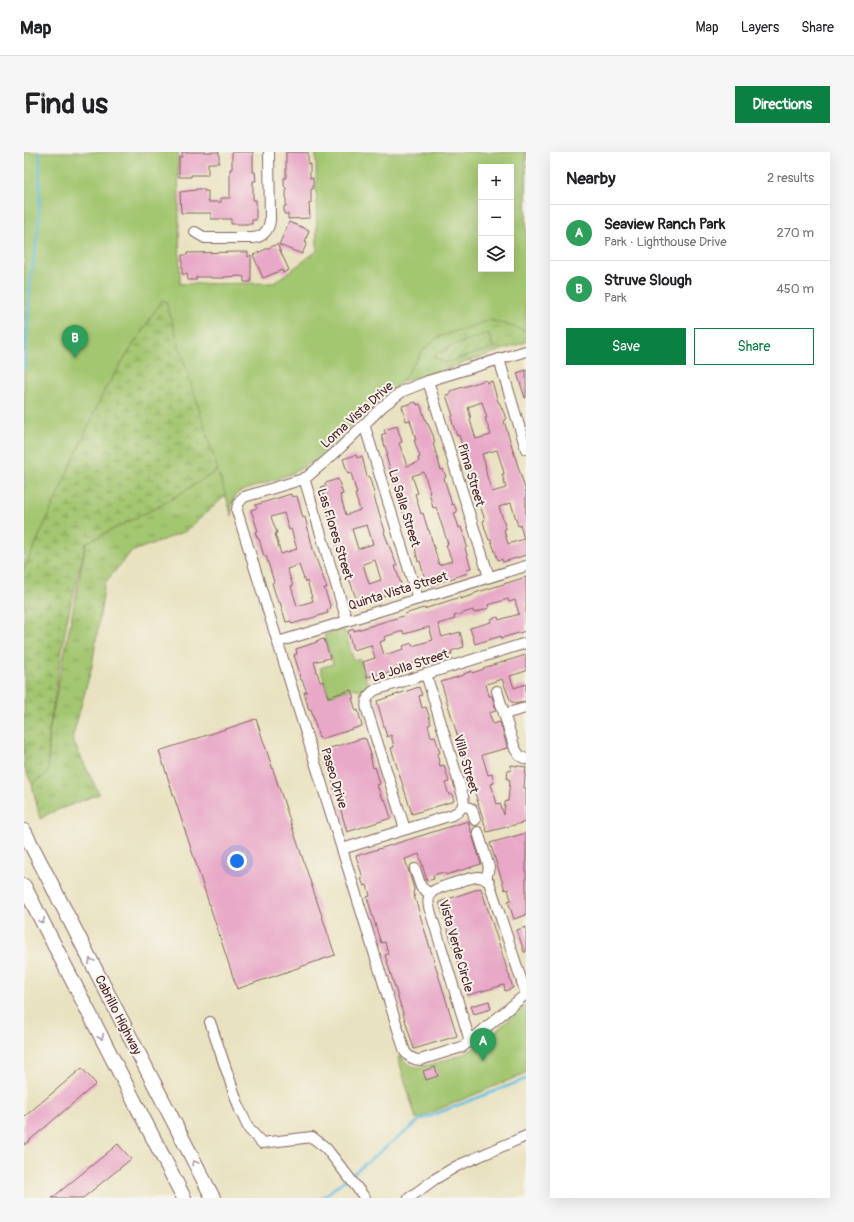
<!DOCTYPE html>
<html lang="en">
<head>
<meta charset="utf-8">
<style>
  :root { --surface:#fff; --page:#f6f6f6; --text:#202124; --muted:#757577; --line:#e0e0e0; --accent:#0b8043 }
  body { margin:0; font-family:Pangolin,sans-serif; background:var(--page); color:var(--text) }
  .controls { position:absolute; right:12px; top:12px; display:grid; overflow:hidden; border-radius:0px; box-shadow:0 4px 16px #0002 }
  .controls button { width:36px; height:36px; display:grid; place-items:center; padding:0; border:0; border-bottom:1px solid var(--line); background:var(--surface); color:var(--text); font:20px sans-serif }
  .you { position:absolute; left:213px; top:709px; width:14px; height:14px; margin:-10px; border:3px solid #fff; border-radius:50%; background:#1a73e8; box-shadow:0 0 0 6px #1a73e833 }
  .badge { display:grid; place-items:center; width:26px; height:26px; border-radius:50%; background:var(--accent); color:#fff; font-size:13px; font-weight:700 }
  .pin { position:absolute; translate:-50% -33px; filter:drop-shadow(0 1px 2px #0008) }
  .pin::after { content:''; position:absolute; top:21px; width:14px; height:12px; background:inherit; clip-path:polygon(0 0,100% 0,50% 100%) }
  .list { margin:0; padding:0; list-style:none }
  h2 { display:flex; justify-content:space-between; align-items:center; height:52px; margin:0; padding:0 16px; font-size:17px }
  h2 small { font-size:13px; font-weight:400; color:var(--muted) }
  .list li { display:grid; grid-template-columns:26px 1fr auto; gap:12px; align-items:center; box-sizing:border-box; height:56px; padding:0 16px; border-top:1px solid var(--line) }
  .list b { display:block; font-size:15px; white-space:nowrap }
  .list p { margin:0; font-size:13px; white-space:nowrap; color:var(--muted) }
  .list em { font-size:13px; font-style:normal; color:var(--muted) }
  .actions { display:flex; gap:8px; padding:12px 16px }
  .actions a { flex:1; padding:9px 0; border:1px solid var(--accent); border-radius:0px; text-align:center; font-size:14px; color:var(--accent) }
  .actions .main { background:var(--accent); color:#fff }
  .icon { flex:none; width:22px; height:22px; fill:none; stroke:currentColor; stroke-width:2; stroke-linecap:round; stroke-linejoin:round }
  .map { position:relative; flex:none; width:502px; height:1046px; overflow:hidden; border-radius:0px }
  header { display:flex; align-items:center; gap:24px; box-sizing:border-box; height:56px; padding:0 20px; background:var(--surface); border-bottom:1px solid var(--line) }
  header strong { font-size:19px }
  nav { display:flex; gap:22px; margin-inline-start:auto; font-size:14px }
  .intro { display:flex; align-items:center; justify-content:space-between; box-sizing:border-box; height:96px; padding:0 24px }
  h1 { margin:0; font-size:28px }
  .button { padding:10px 18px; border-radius:0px; background:var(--accent); color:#fff; font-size:14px; font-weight:700 }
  main { display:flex; gap:24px; padding:0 24px }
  aside { flex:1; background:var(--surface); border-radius:0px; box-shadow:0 4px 16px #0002 }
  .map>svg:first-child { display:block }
  .grass { fill:url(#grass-tufts); stroke:#76724e }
  .wetland { fill:url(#wetland-marsh); stroke:#76724e }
  .park { fill:#a3c670; stroke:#76724e; fill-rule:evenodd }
  .garden { fill:url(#garden-furrows); stroke:#76724e }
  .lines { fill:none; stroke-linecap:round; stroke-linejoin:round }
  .stream { stroke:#64bfe1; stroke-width:2.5 }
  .building { fill:#e8a8c7; fill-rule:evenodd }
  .minor-casing { stroke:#826360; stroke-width:12 }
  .highway-casing { stroke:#826360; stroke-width:16 }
  .minor { stroke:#fff; stroke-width:10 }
  .highway { stroke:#fff; stroke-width:14 }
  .oneway { stroke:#ae9aa0 }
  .labels { text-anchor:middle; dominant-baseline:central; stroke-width:4; stroke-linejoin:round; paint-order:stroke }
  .street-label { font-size:13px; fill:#4a1f2b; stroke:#f7f3e8 }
</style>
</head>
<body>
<header>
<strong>Map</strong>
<nav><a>Map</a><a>Layers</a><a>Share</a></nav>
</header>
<div class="intro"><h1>Find us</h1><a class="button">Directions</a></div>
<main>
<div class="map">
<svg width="502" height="1046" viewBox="0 0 502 1046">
  <defs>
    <pattern id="grass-tufts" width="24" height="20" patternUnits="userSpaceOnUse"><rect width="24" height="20" fill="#a3c670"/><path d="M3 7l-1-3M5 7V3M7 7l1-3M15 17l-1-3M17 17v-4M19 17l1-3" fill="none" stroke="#87a05c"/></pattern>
    <pattern id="wetland-marsh" width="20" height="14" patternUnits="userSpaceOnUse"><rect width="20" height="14" fill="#a3c670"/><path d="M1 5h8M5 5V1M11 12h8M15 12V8" fill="none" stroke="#87a05c"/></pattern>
    <pattern id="garden-furrows" width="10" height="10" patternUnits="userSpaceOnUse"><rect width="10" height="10" fill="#a3c670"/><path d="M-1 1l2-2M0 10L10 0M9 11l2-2" fill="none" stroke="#87a05c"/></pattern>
  </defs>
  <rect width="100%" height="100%" fill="#f7f3e8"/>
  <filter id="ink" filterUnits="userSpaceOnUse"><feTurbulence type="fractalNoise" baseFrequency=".025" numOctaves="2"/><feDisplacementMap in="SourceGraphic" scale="8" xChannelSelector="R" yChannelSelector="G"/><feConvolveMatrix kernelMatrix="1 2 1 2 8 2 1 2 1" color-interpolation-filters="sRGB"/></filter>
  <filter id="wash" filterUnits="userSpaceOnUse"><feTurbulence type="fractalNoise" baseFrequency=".012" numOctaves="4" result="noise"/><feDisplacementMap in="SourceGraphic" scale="16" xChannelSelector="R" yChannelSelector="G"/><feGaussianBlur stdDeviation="0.9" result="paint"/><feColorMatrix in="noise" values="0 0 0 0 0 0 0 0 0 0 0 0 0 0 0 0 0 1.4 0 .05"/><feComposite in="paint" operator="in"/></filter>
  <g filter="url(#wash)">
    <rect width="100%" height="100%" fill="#e9e2c1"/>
    <polygon class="grass" points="502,0 502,190 400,224 372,231 209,337 162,379 107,400 81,431 68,514 48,587 75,642 26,661 16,667 8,632 20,623 25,580 62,391 457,117 487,117 487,15 457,15 359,21"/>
    <polygon class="wetland" points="0,0 122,107 188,172 457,109 352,221 139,352 62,391 43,468 25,580 24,621 8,632 0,615"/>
    <g class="park">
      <path d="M0,0H154L156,132L250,131L293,99L292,0H502V179L466,168L414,185L400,197L376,232L351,250L292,308L267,322L215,340C207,349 207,353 208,364L142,150L138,148L81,237L0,418ZM457,15H487V117H457Z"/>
      <polygon points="320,477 330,509 336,507 344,534 339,539 330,536 305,544 296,516 309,512 300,483"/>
      <path d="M502,852V921L392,967L374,905L377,904C380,910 385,913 391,915C400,916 440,903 447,898C466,886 485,867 502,852Z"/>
    </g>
    <polygon class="garden" points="464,181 470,196 420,211 409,204 427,194"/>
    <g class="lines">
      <g class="stream">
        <path d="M0,218C4,189 4,160 6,130C9,109 14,88 15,67C16,45 15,22 16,0"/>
        <polyline points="327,1023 396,968 502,927"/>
        <polyline points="298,1046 323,1026"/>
      </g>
    </g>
    <g id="blocks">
      <g class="building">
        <polygon points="158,0 195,0 195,11 184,11 184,23 167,23 167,25 155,25 155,5 158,5"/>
        <polygon points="208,0 229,0 229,20 231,20 232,29 229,29 229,48 232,48 232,68 228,68 228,72 207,72 207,67 187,67 187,61 157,61 156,40 172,38 172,37 180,37 180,39 184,39 184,50 197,50 197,46 206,46 206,17 208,17"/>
        <polygon points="262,0 284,0 284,12 286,12 286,26 289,26 289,37 287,37 287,51 285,51 286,66 264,67 264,62 260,62 260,54 262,54 262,36 260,34 260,26 262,26"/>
        <polygon points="265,70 285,78 281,90 283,91 278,102 255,93"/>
        <polygon points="253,92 265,118 259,121 258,118 239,126 229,103"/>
        <polygon points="215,100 224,100 224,105 227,103 227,130 220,130 220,125 216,124 200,125 200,126 187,126 187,125 172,125 172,128 164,128 163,122 158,122 158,103 163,103 163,101"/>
        <polygon points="502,218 502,246 501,246 493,221"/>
        <path d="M462,228L463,231L468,229L474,250H475L480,261L482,268L480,269L502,340V403L479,410L478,407L474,408L467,388H465L461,377L459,369L461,368L452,342L451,343L449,334H450L435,283L433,284L429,273L427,265L429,264L422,243L426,242V239ZM458,250L463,266H461L467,283L452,287L446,268L447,267L444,255ZM473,298L479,317L480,322H478L482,336L468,340L462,321H463L461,315H462L458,302ZM487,351L494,374L496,373L500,387L484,392L480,378L482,377L475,355Z"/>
        <path d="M392,250L393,253L396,252L403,272H404L409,283L411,291H409L411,298L417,318L419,317L422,325L420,326L428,353L430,352L433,360L430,361L435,376L437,375L441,387L443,395L441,396L447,416L443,418L444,421L408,433L407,429L402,431L396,409L394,410L390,390L385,374L383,375L381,367L378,356L380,355L371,329L370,326H369L362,304L364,303L357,283L362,281L360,278L373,274L378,290L375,291L383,314L395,310L394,306L396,305L390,288H392L386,268L382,269L378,254ZM400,320L406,340H405L409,356L412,355L424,392L422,393L428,409L415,413L405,378H404L399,361L397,362L391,342L394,341L388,324Z"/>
        <path d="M332,303L333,306L338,304L343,325L345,324L351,344L350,345L361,379L360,380L373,414H371L378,435L373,436L374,439L338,451L337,448L333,449L326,429H324L321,422L324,421L314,393L313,394L310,386H313L307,365H305L302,357L304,356L297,335L302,334L301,331L314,327L319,342L316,343L322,363L336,358L331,342H333L327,321L324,322L319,307ZM343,373L349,392L334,397L328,377ZM351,408L357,428L345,432L339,412Z"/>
        <path d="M267,342L268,345L273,344L279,366L281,365L290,401L303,436H300L307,456L303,458L304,461L268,472L267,469L262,470L256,450H254L248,431L250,430L242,404H240L235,387H234L231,380L234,379L227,358L233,356L231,353ZM260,361L265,378L267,377L273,397L257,402L251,382L253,381L247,365ZM275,413L281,430L283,429L289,449L273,454L267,434H269L263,417Z"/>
        <path d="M502,425V479L477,486V484L451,492L446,476L467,470L466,467L474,465L475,468L495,462L491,448L485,450L484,447L464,453L465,456L450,461L449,458L430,464L431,467L414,472L418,485L436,480L440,495L427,499L428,502L420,504L419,502L398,508L399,511L391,513L390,511L369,517L370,520L362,522L361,520L343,525L339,510L351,506L347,493L329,498L324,479L330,477V479L379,464L381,462L399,456L400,457L436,445V447L449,443L451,441ZM405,475L409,488L388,494V491L379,494L380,497L360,503L356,490L361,488L360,485L379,479L380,482Z"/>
        <polygon points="300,487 306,506 290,510 296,530 299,529 304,545 327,538 330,546 328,546 332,559 334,558 338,574 297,587 296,585 295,586 287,557 285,558 280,540 283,540 278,528 277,528 275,523 276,522 270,503 273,502 272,497 293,490 292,489"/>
        <polygon points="502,503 502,519 486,524 490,536 502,532 502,549 491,552 490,550 487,550 478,527 462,532 465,544 468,544 472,559 465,561 469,572 476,570 483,594 483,596 458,603 464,623 468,622 470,631 467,632 473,652 476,651 480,663 481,650 484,649 486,628 483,627 484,618 487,619 487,613 502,615 500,636 502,636 502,670 463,680 417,530 440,523 440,522 448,519 448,521 460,517 459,516"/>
        <polygon points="395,535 398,543 395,544 398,556 402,555 405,564 407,572 404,573 407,585 411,584 416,601 413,602 416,614 420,613 425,630 421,631 425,643 428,642 430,649 388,662 367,596 370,595 367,583 363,585 353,549"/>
        <polygon points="232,567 311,803 213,837 135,599"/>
        <polygon points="340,586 340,587 342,587 347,603 346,603 349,616 351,615 356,632 353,633 357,644 358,644 359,648 361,647 367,666 323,680 316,655 318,655 314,643 312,644 305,615 303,615 299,598"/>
        <polygon points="444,669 457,712 422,723 420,720 409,723 410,727 403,729 395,702 381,707 390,737 390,739 389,740 433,884 390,897 361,803 364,802 361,790 357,791 354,782 343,745 346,744 343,733 340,734 337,727 339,726 332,704"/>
        <polygon points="502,681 502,763 490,767 484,749 487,748 484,737 481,738 466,691"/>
        <polygon points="457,736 489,836 481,839 480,833 444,843 415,750"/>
        <polygon points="502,775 502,800 500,800 493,778"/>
        <polygon points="465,849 467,857 450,862 447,854"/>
        <polygon points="411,915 414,924 402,928 399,919"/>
        <polygon points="58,916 72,932 0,993 0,965"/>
        <polygon points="94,992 107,1007 59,1046 28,1046"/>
      </g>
    </g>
  </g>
  <g filter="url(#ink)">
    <use href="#blocks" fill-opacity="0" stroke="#826360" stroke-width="1"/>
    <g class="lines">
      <g class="minor-casing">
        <g id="minor">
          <path d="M171,80L181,86H229C239,85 245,78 246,68L245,0"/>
          <path d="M502,199L404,229L379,239L359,254L311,301L283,325L276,328L220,345C215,349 213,353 213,359L381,900C385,905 389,908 396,908L438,895L446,889L502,842"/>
          <polyline points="475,207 502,297"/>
          <polyline points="404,229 465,425"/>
          <polyline points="340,272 394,447"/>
          <polyline points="280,326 323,469"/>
          <polyline points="254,490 502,414"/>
          <polyline points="473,539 491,597 496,604 502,607"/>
          <polyline points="480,562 502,556"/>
          <polyline points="439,653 448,657 451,668"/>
          <path d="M381,677L343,558C341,549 343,543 351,538L502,491"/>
          <polyline points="454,680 465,715 462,728"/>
          <path d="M318,697L428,663C437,659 441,654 439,644L402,522"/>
          <polyline points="391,717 397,735 406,742"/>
          <polyline points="186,870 216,958 225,977 238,991 288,985 302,996 341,1046"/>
          <path d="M446,889L405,755C404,750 404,744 408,740C412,736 448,725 454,725C458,725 462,727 465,730L502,842"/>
          <polyline points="385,1046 411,1027 433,1014 502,984"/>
        </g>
      </g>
      <g class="highway-casing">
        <g id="highway">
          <polyline points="0,679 189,1046"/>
          <polyline points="0,734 160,1046"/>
        </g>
      </g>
      <use href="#minor" class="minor"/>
      <use href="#highway" class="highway"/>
    </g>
    <defs><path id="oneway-chevron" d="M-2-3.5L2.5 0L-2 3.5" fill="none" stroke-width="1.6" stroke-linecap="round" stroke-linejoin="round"/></defs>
    <g class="oneway">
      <use href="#oneway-chevron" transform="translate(18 769) rotate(63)"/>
      <use href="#oneway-chevron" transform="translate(67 809) rotate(-117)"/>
      <use href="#oneway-chevron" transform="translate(77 885) rotate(63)"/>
      <use href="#oneway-chevron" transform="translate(171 1011) rotate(-117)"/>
    </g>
  </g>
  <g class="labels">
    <g class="street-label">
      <text transform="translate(333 263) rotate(-42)">Loma Vista Drive</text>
      <text transform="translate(447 323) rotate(73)">Pima Street</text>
      <text transform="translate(380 356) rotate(73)">La Salle Street</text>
      <text transform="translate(311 382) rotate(73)">Las Flores Street</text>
      <text transform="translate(374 439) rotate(-17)">Quinta Vista Street</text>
      <text transform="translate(386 514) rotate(-18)">La Jolla Street</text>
      <text transform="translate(442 612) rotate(74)">Villa Street</text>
      <text transform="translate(310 626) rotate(73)">Paseo Drive</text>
      <text transform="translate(432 794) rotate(74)">Vista Verde Circle</text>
      <text transform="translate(94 863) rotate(63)">Cabrillo Highway</text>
    </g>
  </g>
</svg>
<div class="controls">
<button>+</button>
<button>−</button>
<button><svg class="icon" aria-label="layers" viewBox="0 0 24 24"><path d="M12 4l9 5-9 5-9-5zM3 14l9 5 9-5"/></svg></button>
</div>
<div class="you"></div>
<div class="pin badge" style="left:459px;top:909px;background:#2e9e5b">A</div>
<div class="pin badge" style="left:51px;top:206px;background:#2e9e5b">B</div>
</div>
<aside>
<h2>Nearby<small>2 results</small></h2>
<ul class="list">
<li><span class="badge" style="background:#2e9e5b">A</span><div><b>Seaview Ranch Park</b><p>Park · Lighthouse Drive</p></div><em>270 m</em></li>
<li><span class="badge" style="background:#2e9e5b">B</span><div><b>Struve Slough</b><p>Park</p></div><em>450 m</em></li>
</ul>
<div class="actions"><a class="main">Save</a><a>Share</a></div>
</aside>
</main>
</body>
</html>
